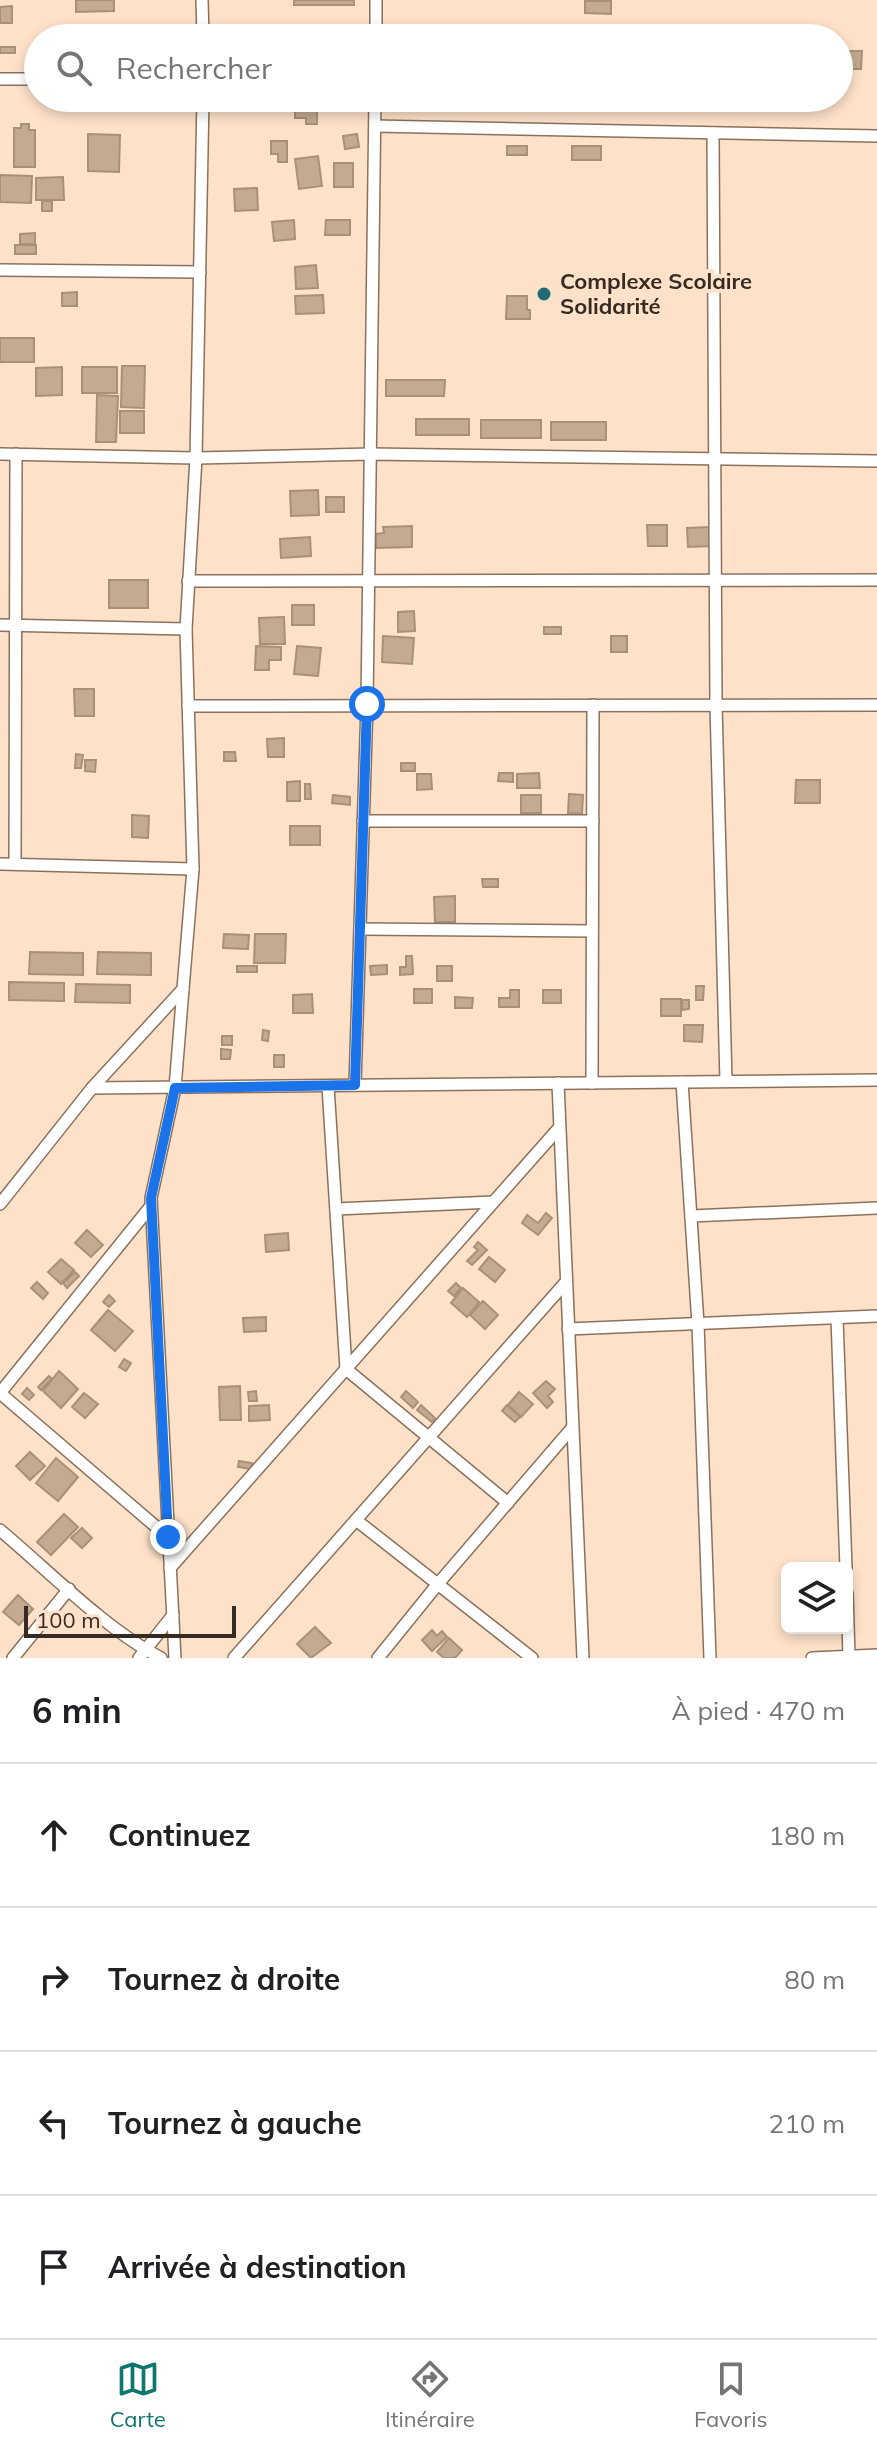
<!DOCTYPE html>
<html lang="fr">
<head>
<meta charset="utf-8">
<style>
  :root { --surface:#fff; --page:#f6f6f6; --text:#202124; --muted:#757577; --line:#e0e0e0; --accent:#0f766e }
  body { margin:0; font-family:Mulish,sans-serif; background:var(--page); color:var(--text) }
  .controls { position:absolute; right:24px; bottom:24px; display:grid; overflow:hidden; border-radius:12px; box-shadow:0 4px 12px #0003 }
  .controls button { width:72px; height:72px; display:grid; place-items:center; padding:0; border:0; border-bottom:2px solid var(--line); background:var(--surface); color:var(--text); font:40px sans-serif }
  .scale { position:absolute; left:24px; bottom:20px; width:212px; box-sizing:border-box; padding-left:8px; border:4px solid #362b22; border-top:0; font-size:22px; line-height:28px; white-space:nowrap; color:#362b22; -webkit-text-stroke:6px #fee1c9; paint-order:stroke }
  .stop { position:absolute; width:24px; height:24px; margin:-18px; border:6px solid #1a73e8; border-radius:50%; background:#fff }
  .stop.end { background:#1a73e8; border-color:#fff; box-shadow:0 2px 8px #0008 }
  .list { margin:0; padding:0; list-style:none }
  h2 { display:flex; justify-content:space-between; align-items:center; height:104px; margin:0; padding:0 32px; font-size:34px }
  h2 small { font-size:26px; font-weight:400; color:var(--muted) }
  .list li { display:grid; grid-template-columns:52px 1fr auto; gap:24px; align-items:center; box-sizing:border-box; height:144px; padding:0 32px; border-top:2px solid var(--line) }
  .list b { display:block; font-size:30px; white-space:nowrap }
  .list em { font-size:26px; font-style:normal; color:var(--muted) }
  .icon { flex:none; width:44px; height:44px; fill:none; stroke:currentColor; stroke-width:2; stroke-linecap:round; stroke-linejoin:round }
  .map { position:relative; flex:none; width:877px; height:1658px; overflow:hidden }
  .search { position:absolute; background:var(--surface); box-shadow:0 4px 12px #0003; left:24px; right:24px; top:24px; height:88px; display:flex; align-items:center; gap:20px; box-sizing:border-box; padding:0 28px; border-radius:44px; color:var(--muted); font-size:30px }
  .sheet { height:680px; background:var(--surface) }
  nav { display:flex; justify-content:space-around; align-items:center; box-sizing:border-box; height:112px; border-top:2px solid var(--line); background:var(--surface); font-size:22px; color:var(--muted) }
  nav a { display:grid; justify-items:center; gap:4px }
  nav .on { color:var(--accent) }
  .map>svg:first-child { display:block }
  .building { fill:#c3aa91; stroke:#a99179; stroke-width:2 }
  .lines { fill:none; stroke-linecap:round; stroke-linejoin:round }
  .minor-casing { stroke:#8b715c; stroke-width:14 }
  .minor { stroke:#fff; stroke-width:11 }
  .route { stroke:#1a73e8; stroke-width:10 }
  .poi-dot { fill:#216b74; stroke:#fee1c9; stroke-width:3 }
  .labels { text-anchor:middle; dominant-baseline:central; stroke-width:8; stroke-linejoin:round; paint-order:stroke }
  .poi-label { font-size:22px; font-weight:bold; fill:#362b22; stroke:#fee1c9; text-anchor:start }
</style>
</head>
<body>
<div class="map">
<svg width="877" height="1658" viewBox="0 0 877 1658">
  <rect width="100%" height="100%" fill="#fee1c9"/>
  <g class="building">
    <polygon points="76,0 114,0 114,11 76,12"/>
    <rect x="294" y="0" width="60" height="5"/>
    <polygon points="585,1 611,1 611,14 585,13"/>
    <polygon points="12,6 12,23 0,23 0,7"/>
    <rect x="301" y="27" width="12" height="11"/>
    <rect x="758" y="31" width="16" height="7"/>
    <rect x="0" y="47" width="15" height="6"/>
    <polygon points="846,51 862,51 861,69 846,69"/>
    <polygon points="295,98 317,98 317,124 306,124 306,118 295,118"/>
    <polygon points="21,124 29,124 29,130 35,130 35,167 14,167 14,128 21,128"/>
    <polygon points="88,134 120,135 119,172 88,171"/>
    <polygon points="357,134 359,147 345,149 343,136"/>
    <polygon points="271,141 287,141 287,162 278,162 278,154 271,154"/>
    <rect x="507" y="146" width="20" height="9"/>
    <rect x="572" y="146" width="29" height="14"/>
    <polygon points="318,156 322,186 299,189 295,159"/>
    <rect x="334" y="163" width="19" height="24"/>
    <polygon points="0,175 32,176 31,203 0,202"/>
    <polygon points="63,177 64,200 36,200 36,178"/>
    <polygon points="257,188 258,210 235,211 234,189"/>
    <rect x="42" y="201" width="10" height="10"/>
    <polygon points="294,220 295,239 274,241 272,222"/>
    <polygon points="326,220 350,220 350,235 325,235"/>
    <polygon points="35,233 35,244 20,244 20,234"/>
    <rect x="15" y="245" width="21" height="9"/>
    <polygon points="316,265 318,288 296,289 295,267"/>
    <polygon points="77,292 77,306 62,306 62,293"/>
    <polygon points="323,295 324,313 296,314 295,296"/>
    <polygon points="507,296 527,296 527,310 530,310 530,319 506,319"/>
    <rect x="0" y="338" width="34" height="24"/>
    <polygon points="122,366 145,366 144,408 121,407"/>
    <polygon points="62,367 62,395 36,396 36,368"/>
    <rect x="82" y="367" width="35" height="26"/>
    <polygon points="386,380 445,380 444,396 386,396"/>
    <polygon points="97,395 118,396 116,442 96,442"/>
    <rect x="120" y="411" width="24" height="22"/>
    <rect x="416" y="419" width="53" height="16"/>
    <rect x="481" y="420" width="60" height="18"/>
    <rect x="551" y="422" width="55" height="18"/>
    <polygon points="318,490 319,515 291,516 290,491"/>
    <rect x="326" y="497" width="18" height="15"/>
    <polygon points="647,525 667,525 667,546 648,546"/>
    <polygon points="412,526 412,547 376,548 376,534 384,533 383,527"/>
    <polygon points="711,527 712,546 688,547 687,528"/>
    <polygon points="310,537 311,556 281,558 280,539"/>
    <rect x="109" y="580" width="39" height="28"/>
    <rect x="292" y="605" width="22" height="20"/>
    <polygon points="414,611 415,631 398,632 398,612"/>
    <polygon points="284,617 285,644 260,644 259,618"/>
    <rect x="544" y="627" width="17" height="7"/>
    <polygon points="383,636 414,638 412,664 382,662"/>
    <rect x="611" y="636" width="16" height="16"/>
    <polygon points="256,646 281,647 281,660 269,660 269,670 255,670"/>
    <polygon points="297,646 321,648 318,676 294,674"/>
    <polygon points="74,689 94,689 94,716 75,716"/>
    <polygon points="284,738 284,757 268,757 267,739"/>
    <polygon points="224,752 235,752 236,761 224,761"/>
    <polygon points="76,754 83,755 81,768 75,768"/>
    <polygon points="85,760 96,760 95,772 85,771"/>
    <rect x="401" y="763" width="14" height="8"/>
    <polygon points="499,773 513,773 513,782 498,781"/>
    <polygon points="539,773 540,788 517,788 517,774"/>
    <polygon points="417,774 431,774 432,789 417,790"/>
    <polygon points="796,780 820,780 820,803 795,803"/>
    <polygon points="300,781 300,801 287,801 287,782"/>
    <polygon points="305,784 310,784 311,799 305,799"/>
    <polygon points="569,794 583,795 582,814 568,813"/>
    <polygon points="333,795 350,797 350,805 332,803"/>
    <rect x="521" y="795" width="20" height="18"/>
    <polygon points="132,815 149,816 148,838 132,837"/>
    <rect x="290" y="826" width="30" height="19"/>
    <polygon points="482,879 498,879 498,887 483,887"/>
    <polygon points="455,896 455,922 435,922 434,897"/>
    <polygon points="224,934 249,935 248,949 223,948"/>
    <polygon points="255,934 286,934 285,963 254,963"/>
    <polygon points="30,952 83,953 83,975 29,974"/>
    <polygon points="98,952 151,953 151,975 97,974"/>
    <polygon points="406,956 412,956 413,974 400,975 400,967 406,967"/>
    <polygon points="387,965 387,974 371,975 370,966"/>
    <rect x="237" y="966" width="20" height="6"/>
    <rect x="437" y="966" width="15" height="15"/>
    <polygon points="9,982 64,983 64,1001 9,1000"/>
    <polygon points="76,984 130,985 130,1003 75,1002"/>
    <polygon points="696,986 704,986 703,1000 696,1000"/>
    <rect x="414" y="989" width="18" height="14"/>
    <polygon points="510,990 519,990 519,1007 499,1007 499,998 510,998"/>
    <rect x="543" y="990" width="18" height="13"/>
    <polygon points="312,994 313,1013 293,1013 293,995"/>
    <polygon points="455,997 473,998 472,1008 455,1008"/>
    <rect x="661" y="999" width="20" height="17"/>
    <polygon points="682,1000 689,1000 689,1009 682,1010"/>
    <polygon points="684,1025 703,1025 702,1042 684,1041"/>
    <polygon points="263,1030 269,1031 268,1041 262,1040"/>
    <rect x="222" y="1036" width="10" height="9"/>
    <polygon points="221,1049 231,1050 230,1059 221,1059"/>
    <rect x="274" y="1055" width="10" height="12"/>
    <polygon points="546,1213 552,1218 538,1235 522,1223 527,1215 538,1223"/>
    <polygon points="87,1230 103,1245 91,1257 75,1243"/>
    <polygon points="288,1233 289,1250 266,1252 265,1235"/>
    <polygon points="478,1242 487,1250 472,1265 467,1261 478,1250 474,1247"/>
    <polygon points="489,1257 505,1270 495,1282 479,1269"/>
    <polygon points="61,1259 74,1270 61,1284 48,1272"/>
    <polygon points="75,1272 79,1276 67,1288 63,1283"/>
    <polygon points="37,1282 48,1293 43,1299 31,1288"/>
    <polygon points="456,1283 461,1288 454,1296 448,1291"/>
    <polygon points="463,1288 479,1302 467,1317 451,1303"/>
    <polygon points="109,1295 115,1301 109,1307 103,1302"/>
    <polygon points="483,1301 498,1315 485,1329 470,1315"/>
    <polygon points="108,1310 133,1331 115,1351 91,1330"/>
    <polygon points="266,1317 266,1331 244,1332 243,1318"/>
    <polygon points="124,1359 131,1363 126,1371 119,1367"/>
    <polygon points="59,1371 78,1389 61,1408 43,1391"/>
    <polygon points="49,1376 52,1379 41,1390 38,1387"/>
    <polygon points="546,1381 555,1389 548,1396 553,1402 547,1408 533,1393"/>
    <polygon points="240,1386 241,1420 220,1420 219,1387"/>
    <polygon points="27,1388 34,1395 29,1400 22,1394"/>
    <polygon points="256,1391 257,1401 249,1401 248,1392"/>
    <polygon points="406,1391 418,1402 413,1408 401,1397"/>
    <polygon points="519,1392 533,1404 521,1417 508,1405"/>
    <polygon points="84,1393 98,1404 85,1418 72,1407"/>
    <polygon points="269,1405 270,1420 249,1421 249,1406"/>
    <polygon points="421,1405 435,1418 432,1422 417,1410"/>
    <polygon points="507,1405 520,1417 515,1422 502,1411"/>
    <polygon points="30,1452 45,1466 30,1480 16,1466"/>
    <polygon points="56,1458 78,1477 58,1501 36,1483"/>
    <polygon points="239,1461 252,1463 251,1469 238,1467"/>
    <polygon points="64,1514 78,1527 51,1555 37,1542"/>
    <polygon points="82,1528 92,1538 82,1548 71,1538"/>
    <polygon points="18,1595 33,1609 19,1625 3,1612"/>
    <polygon points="315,1627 331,1643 311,1658 297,1644"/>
    <polygon points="432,1630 437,1636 442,1631 447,1637 432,1651 422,1640"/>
    <polygon points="449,1638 462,1650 455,1658 444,1658 437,1652"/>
  </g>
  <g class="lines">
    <g class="minor-casing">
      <g id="minor">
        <polyline points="202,0 203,38"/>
        <polyline points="376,38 376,0"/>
        <polyline points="0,79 38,79"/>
        <polyline points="375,126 877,136"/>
        <polyline points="713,133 716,705 726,1081"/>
        <polyline points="0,270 200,272"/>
        <polyline points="0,454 196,458 371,454 877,461"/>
        <polyline points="188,581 877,580"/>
        <polyline points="0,625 186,629"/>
        <polyline points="188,706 877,705"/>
        <polyline points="363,821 593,821"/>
        <polyline points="0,864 193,869"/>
        <polyline points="15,864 16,454"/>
        <polyline points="360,929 592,931"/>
        <polyline points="682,1082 698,1324 710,1658"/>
        <polyline points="558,1083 583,1658"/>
        <polyline points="592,1083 593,705"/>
        <polyline points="355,1085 367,704 375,98"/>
        <polyline points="328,1086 346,1369 508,1503"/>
        <polyline points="92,1088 877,1080"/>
        <polyline points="0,1204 92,1088 183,989 193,869 186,629 196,458 203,98"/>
        <polyline points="336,1209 493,1202"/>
        <polyline points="691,1216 877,1208"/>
        <polyline points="837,1318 846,1568"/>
        <polyline points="568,1329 877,1316"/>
        <polyline points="0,1393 151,1206"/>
        <polyline points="0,1393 168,1537"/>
        <polyline points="356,1520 532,1658"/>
        <path d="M0,1530C49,1571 105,1629 161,1658"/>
        <polyline points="170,1568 559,1128"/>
        <polyline points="847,1593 849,1656"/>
        <polyline points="13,1658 69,1589"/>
        <polyline points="139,1658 173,1615"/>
        <polyline points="175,1658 151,1198 175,1088 183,989"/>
        <polyline points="234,1658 566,1282"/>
        <polyline points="378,1658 437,1585 572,1428"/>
        <polyline points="812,1658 877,1655"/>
      </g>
    </g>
    <use href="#minor" class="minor"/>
  </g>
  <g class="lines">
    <polyline class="route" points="168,1537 151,1198 175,1088 355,1085 367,704"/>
  </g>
  <circle class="poi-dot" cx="544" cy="294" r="8"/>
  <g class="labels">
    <g class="poi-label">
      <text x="560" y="281">Complexe Scolaire<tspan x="560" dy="25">Solidarité</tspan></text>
    </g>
  </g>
</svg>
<div class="controls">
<button><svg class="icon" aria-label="layers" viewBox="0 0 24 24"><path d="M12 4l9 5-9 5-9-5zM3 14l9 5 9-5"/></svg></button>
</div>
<div class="scale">100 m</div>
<div class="stop" style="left:367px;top:704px"></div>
<div class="stop end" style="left:168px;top:1537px"></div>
<div class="search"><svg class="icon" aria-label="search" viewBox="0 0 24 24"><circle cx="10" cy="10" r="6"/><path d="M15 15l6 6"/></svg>Rechercher</div>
</div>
<section class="sheet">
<h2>6 min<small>À pied · 470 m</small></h2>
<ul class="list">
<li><svg class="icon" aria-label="ahead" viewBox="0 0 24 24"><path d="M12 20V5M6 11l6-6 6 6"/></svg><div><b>Continuez</b></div><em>180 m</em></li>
<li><svg class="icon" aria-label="right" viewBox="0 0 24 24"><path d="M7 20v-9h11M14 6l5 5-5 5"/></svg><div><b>Tournez à droite</b></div><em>80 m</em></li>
<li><svg class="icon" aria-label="left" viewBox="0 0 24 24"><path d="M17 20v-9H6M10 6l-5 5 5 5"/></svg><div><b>Tournez à gauche</b></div><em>210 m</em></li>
<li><svg class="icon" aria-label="arrive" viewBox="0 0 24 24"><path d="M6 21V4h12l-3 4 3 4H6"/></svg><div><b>Arrivée à destination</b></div></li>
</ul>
</section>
<nav>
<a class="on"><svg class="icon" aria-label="map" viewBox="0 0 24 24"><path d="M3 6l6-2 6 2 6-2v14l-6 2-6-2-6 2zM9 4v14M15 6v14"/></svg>Carte</a>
<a><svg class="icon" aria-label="directions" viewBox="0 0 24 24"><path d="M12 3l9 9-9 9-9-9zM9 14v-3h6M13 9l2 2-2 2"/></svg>Itinéraire</a>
<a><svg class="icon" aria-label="saved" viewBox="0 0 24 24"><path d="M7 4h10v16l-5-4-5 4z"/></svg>Favoris</a>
</nav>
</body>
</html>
